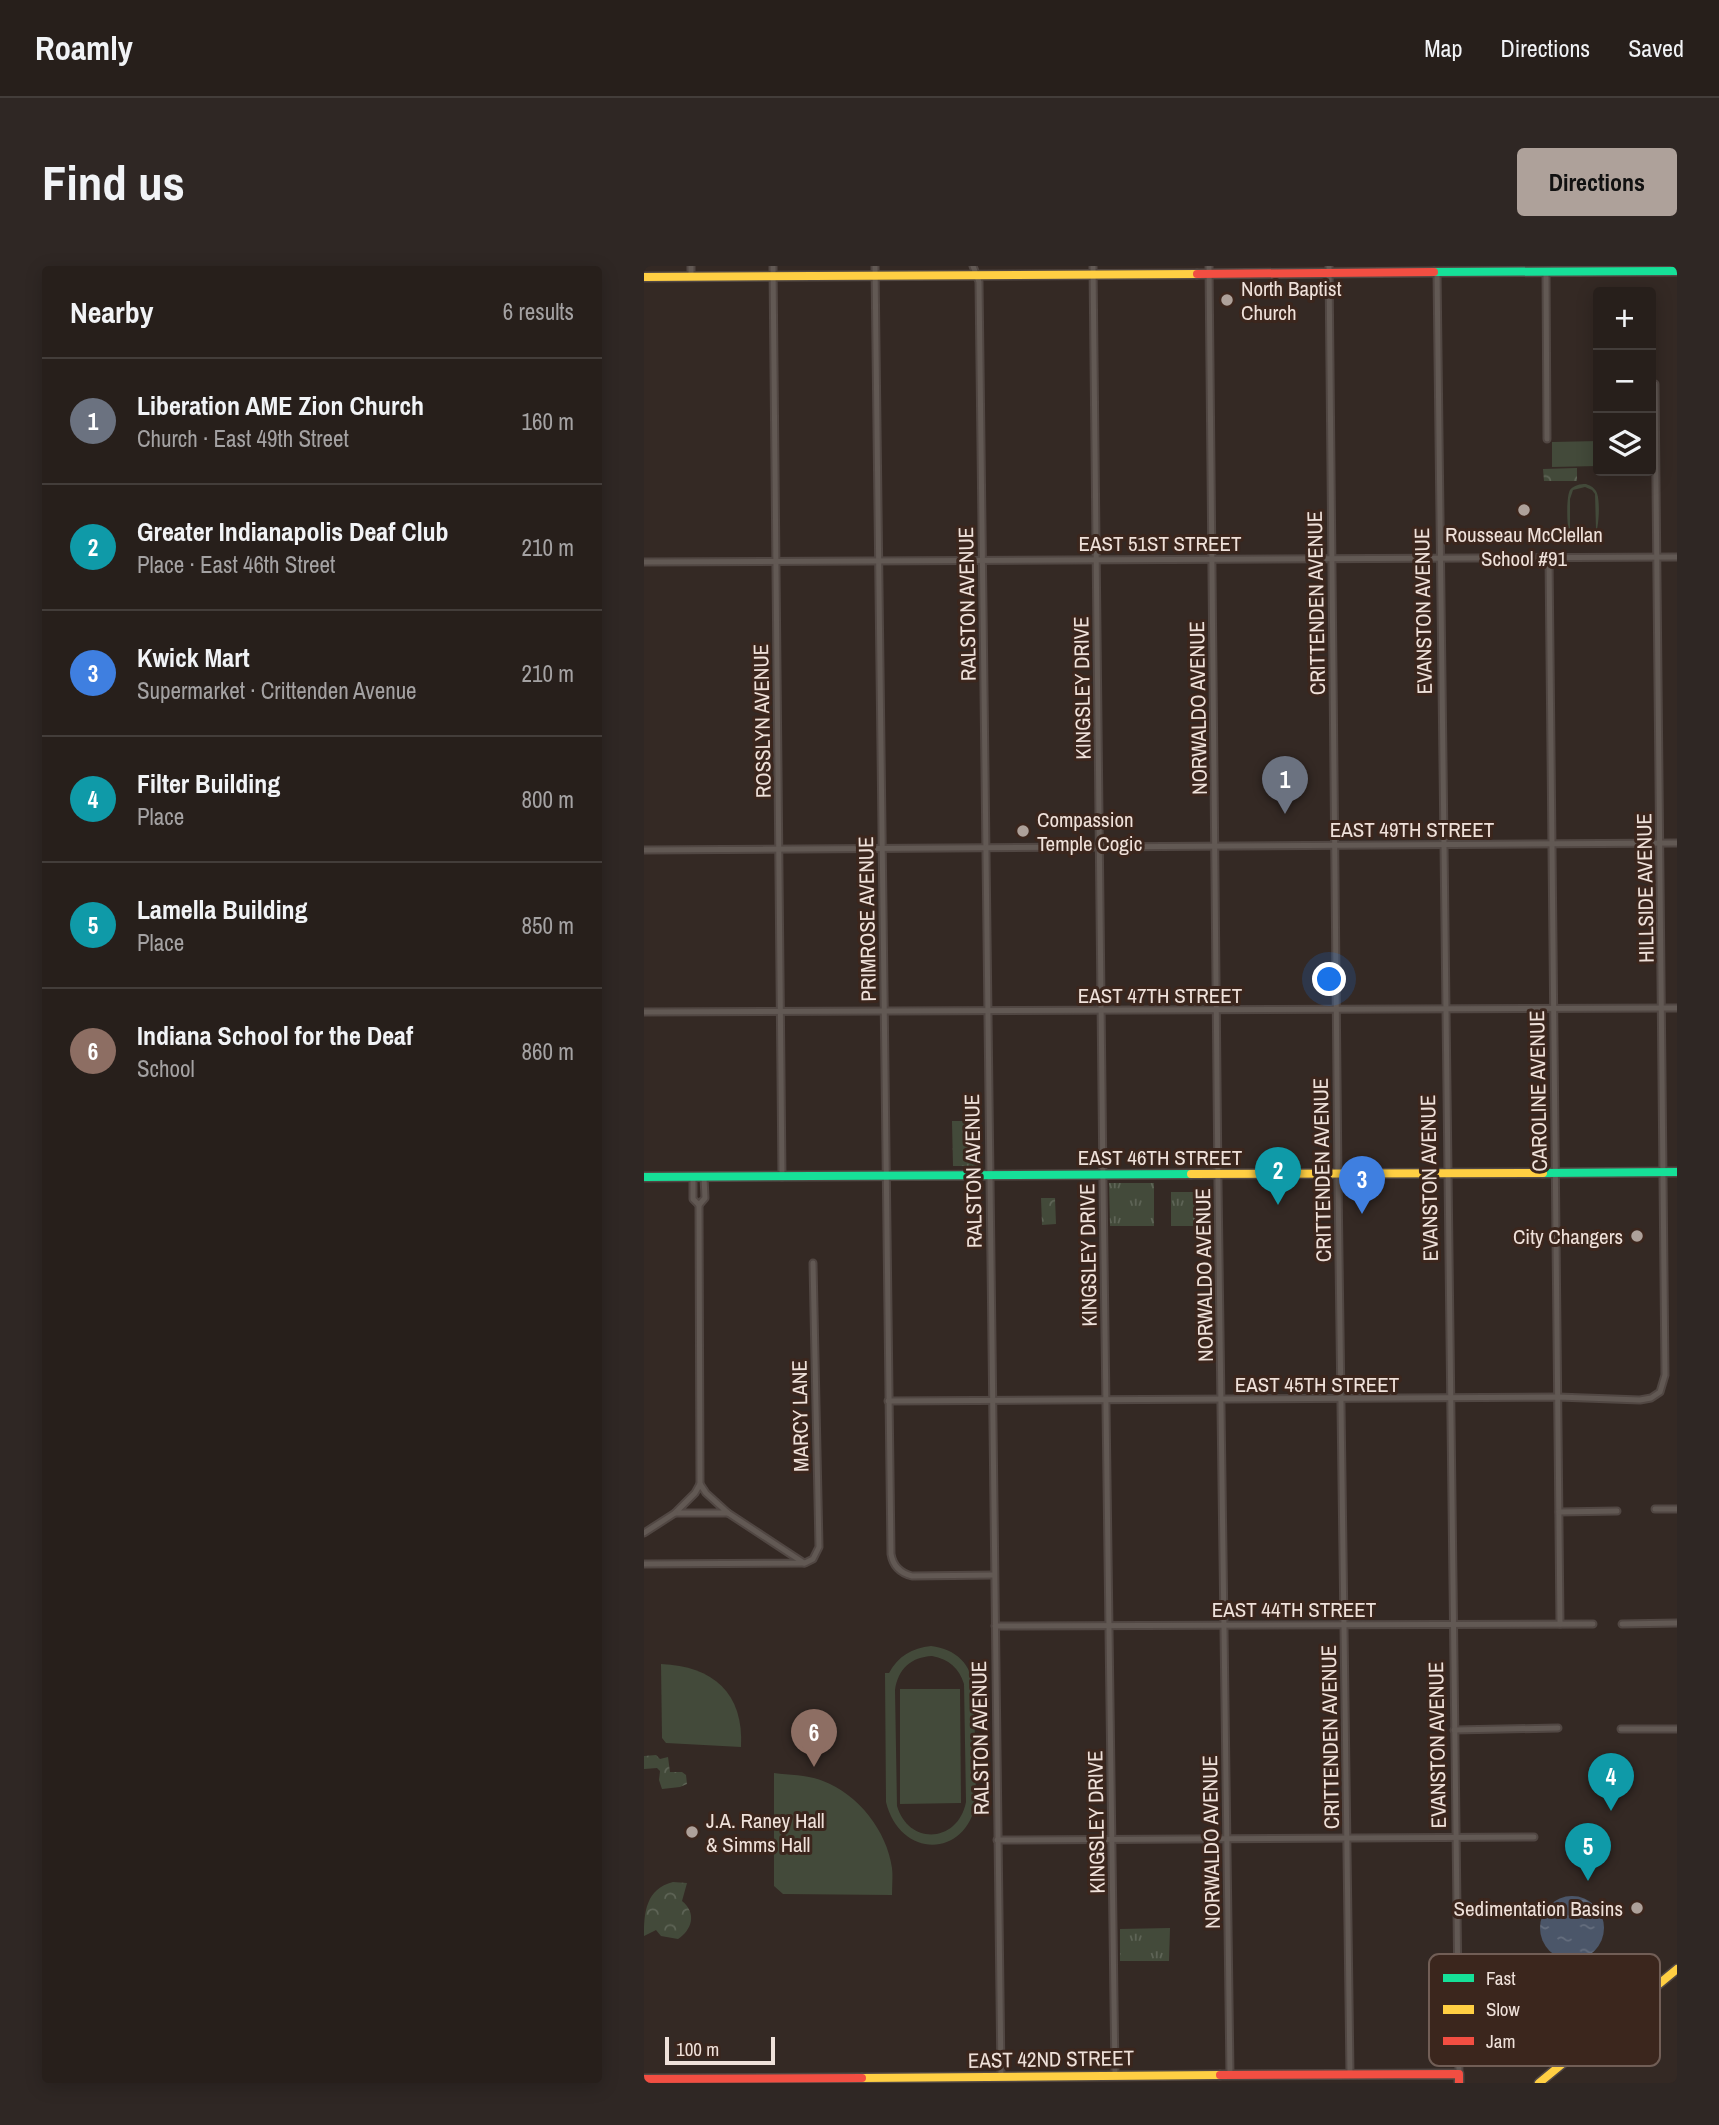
<!DOCTYPE html>
<html lang="en">
<head>
<meta charset="utf-8">
<style>
  :root { --surface:#271f1b; --page:#2f2724; --text:#f1f3f6; --muted:#a4a2a3; --line:#433d3a; --accent:#aea19a }
  body { margin:0; font-family:"Archivo Narrow",sans-serif; background:var(--page); color:var(--text) }
  .controls { position:absolute; right:21px; top:21px; display:grid; overflow:hidden; border-radius:7px; box-shadow:0 4px 18px #0003 }
  .controls button { width:63px; height:63px; display:grid; place-items:center; padding:0; border:0; border-bottom:2px solid var(--line); background:var(--surface); color:var(--text); font:35px sans-serif }
  .scale { position:absolute; left:21px; bottom:18px; width:110px; box-sizing:border-box; padding-left:7px; border:4px solid #efe1da; border-top:0; font-size:19px; line-height:24px; white-space:nowrap; color:#efe1da; -webkit-text-stroke:5px #3b261d; paint-order:stroke }
  .you { position:absolute; left:686px; top:714px; width:24px; height:24px; margin:-18px; border:5px solid #fff; border-radius:50%; background:#1a73e8; box-shadow:0 0 0 10px #1a73e833 }
  .badge { display:grid; place-items:center; width:46px; height:46px; border-radius:50%; background:var(--accent); color:#fff; font-size:23px; font-weight:700 }
  .pin { position:absolute; translate:-50% -58px; filter:drop-shadow(0 2px 4px #0008) }
  .pin::after { content:''; position:absolute; top:37px; width:24px; height:21px; background:inherit; clip-path:polygon(0 0,100% 0,50% 100%) }
  .list { margin:0; padding:0; list-style:none }
  h2 { display:flex; justify-content:space-between; align-items:center; height:91px; margin:0; padding:0 28px; font-size:30px }
  h2 small { font-size:23px; font-weight:400; color:var(--muted) }
  .list li { display:grid; grid-template-columns:46px 1fr auto; gap:21px; align-items:center; box-sizing:border-box; height:126px; padding:0 28px; border-top:2px solid var(--line) }
  .list b { display:block; font-size:26px; white-space:nowrap }
  .list p { margin:0; font-size:23px; white-space:nowrap; color:var(--muted) }
  .list em { font-size:23px; font-style:normal; color:var(--muted) }
  .icon { flex:none; width:38px; height:38px; fill:none; stroke:currentColor; stroke-width:2; stroke-linecap:round; stroke-linejoin:round }
  .map { position:relative; flex:none; width:1033px; height:1817px; overflow:hidden; border-radius:7px }
  header { display:flex; align-items:center; gap:42px; box-sizing:border-box; height:98px; padding:0 35px; background:var(--surface); border-bottom:2px solid var(--line) }
  header strong { font-size:33px }
  nav { display:flex; gap:38px; margin-inline-start:auto; font-size:24px }
  .intro { display:flex; align-items:center; justify-content:space-between; box-sizing:border-box; height:168px; padding:0 42px }
  h1 { margin:0; font-size:49px }
  .button { padding:18px 32px; border-radius:7px; background:var(--accent); color:#111; font-size:24px; font-weight:700 }
  main { display:flex; gap:42px; padding:0 42px }
  aside { flex:1; background:var(--surface); border-radius:7px; box-shadow:0 4px 18px #0003 }
  .map>svg:first-child { display:block }
  .grass { fill:url(#grass-tufts) }
  .park { fill:url(#park-crowns) }
  .pitch { fill:#434a3a; fill-rule:evenodd }
  .water { fill:url(#water-ripples) }
  .lines { fill:none; stroke-linecap:round; stroke-linejoin:round }
  .street-casing { stroke:#514743; stroke-width:9 }
  .fast-casing { stroke:#514743; stroke-width:11 }
  .slow-casing { stroke:#514743; stroke-width:11 }
  .jam-casing { stroke:#514743; stroke-width:11 }
  .street { stroke:#625954; stroke-width:5 }
  .fast { stroke:#16e098; stroke-width:8 }
  .slow { stroke:#ffcf43; stroke-width:8 }
  .jam { stroke:#f24e42; stroke-width:8 }
  .poi-dot { fill:#aea19a; stroke:#3b261d; stroke-width:2.5 }
  .labels { text-anchor:middle; dominant-baseline:central; stroke-width:6; stroke-linejoin:round; paint-order:stroke }
  .poi-label { font-size:21px; fill:#efe1da; stroke:#3b261d; text-anchor:start }
  .street-label { font-size:21px; fill:#efe1da; stroke:#3b261d }
  .key { fill:#3b261d; stroke:#715e56; stroke-width:2 }
  .key-label { font-size:19px; fill:#efe1da }
</style>
</head>
<body>
<header>
<strong>Roamly</strong>
<nav><a>Map</a><a>Directions</a><a>Saved</a></nav>
</header>
<div class="intro"><h1>Find us</h1><a class="button">Directions</a></div>
<main>
<aside>
<h2>Nearby<small>6 results</small></h2>
<ul class="list">
<li><span class="badge" style="background:#6b7280">1</span><div><b>Liberation AME Zion Church</b><p>Church · East 49th Street</p></div><em>160 m</em></li>
<li><span class="badge" style="background:#0f9aa8">2</span><div><b>Greater Indianapolis Deaf Club</b><p>Place · East 46th Street</p></div><em>210 m</em></li>
<li><span class="badge" style="background:#3f7fe0">3</span><div><b>Kwick Mart</b><p>Supermarket · Crittenden Avenue</p></div><em>210 m</em></li>
<li><span class="badge" style="background:#0f9aa8">4</span><div><b>Filter Building</b><p>Place</p></div><em>800 m</em></li>
<li><span class="badge" style="background:#0f9aa8">5</span><div><b>Lamella Building</b><p>Place</p></div><em>850 m</em></li>
<li><span class="badge" style="background:#8d6e63">6</span><div><b>Indiana School for the Deaf</b><p>School</p></div><em>860 m</em></li>
</ul>
</aside>
<div class="map">
<svg width="1033" height="1817" viewBox="0 0 1033 1817">
  <defs>
    <pattern id="grass-tufts" width="24" height="20" patternUnits="userSpaceOnUse" patternTransform="scale(1.75)"><rect width="24" height="20" fill="#434a3a"/><path d="M3 7l-1-3M5 7V3M7 7l1-3M15 17l-1-3M17 17v-4M19 17l1-3" fill="none" stroke="#5e6456"/></pattern>
    <pattern id="park-crowns" width="20" height="18" patternUnits="userSpaceOnUse" patternTransform="scale(1.75)"><rect width="20" height="18" fill="#434a3a"/><path d="M2 6a3 3 0 1 1 6 0M12 15a3 3 0 1 1 6 0" fill="none" stroke="#5e6456"/></pattern>
    <pattern id="water-ripples" width="26" height="14" patternUnits="userSpaceOnUse" patternTransform="scale(1.75)"><rect width="26" height="14" fill="#4b5669"/><path d="M2 4q2-2 4 0t4 0M15 11q2-2 4 0t4 0" fill="none" stroke="#656e7e"/></pattern>
  </defs>
  <rect width="100%" height="100%" fill="#342924"/>
  <g class="grass">
    <polygon points="308,855 334,855 334,900 309,900"/>
    <polygon points="465,917 510,917 510,960 466,960"/>
    <polygon points="527,926 564,926 564,956 559,956 559,960 527,960"/>
    <polygon points="526,1662 525,1695 476,1695 476,1663"/>
  </g>
  <g class="park">
    <polygon points="933,202 933,215 900,215 899,203"/>
    <polygon points="397,932 411,932 412,958 398,959"/>
    <polygon points="12,1489 16,1493 24,1491 26,1506 38,1506 42,1509 43,1518 36,1521 18,1523 15,1514 16,1505 13,1502 0,1503 0,1490"/>
    <path d="M29,1616L43,1617L38,1635C53,1647 48,1664 34,1673L17,1670L12,1664L0,1670C0,1646 2,1623 29,1616Z"/>
  </g>
  <g class="pitch">
    <polygon points="954,175 954,200 908,201 908,176"/>
    <path d="M942,218C947,220 948,220 952,225C957,233 955,264 950,273L938,278C934,277 931,277 928,274C922,269 922,230 926,224C930,219 936,218 942,218ZM941,221L948,224L951,228L952,264L948,271L938,276L930,273L926,268V233L929,224Z"/>
    <path d="M287,1380C312,1383 328,1398 330,1424L332,1536C322,1593 256,1593 242,1536L241,1407H245C254,1390 268,1382 287,1380ZM288,1390C305,1393 315,1402 320,1418L322,1536C314,1577 265,1580 253,1540L251,1424C254,1403 267,1391 288,1390Z"/>
    <path d="M17,1398C69,1400 100,1427 97,1481L22,1477L18,1472Z"/>
    <polygon points="256,1423 316,1423 317,1537 256,1538"/>
    <path d="M130,1507C146,1509 164,1509 179,1515C214,1528 243,1565 248,1602C249,1611 248,1620 248,1629L139,1628L130,1620Z"/>
  </g>
  <circle class="water" cx="928" cy="1662" r="32"/>
  <g class="lines">
    <g class="street-casing">
      <g id="street">
        <polyline points="47,0 47,11"/>
        <polyline points="129,0 138,911"/>
        <path d="M231,0L247,1288C249,1300 256,1307 268,1310L350,1309"/>
        <polyline points="329,0 335,16 357,1811"/>
        <polyline points="449,0 459,917 471,1810"/>
        <polyline points="565,0 574,918 586,1809"/>
        <polyline points="685,0 694,916 706,1808"/>
        <polyline points="793,6 815,1808"/>
        <polyline points="902,6 903,173"/>
        <polyline points="905,291 916,1358"/>
        <polyline points="0,296 1033,291"/>
        <polyline points="0,584 1033,577"/>
        <polyline points="0,746 1033,742"/>
        <polyline points="49,911 49,933 55,939 61,932 60,911"/>
        <polyline points="55,939 56,1218"/>
        <polyline points="244,1135 914,1131 996,1134 1007,1132 1016,1126 1021,1109 1011,118"/>
        <polygon points="56,1218 62,1227 84,1247 31,1247 51,1227"/>
        <polyline points="1011,1243 1033,1243"/>
        <polyline points="915,1246 973,1245"/>
        <polyline points="84,1247 160,1297"/>
        <polyline points="0,1267 31,1247"/>
        <polyline points="0,1298 161,1297 169,1293 175,1281 169,997"/>
        <polyline points="978,1358 1033,1357"/>
        <polyline points="351,1360 949,1358"/>
        <polyline points="977,1463 1033,1463"/>
        <polyline points="810,1464 914,1462"/>
        <polyline points="353,1574 890,1571"/>
      </g>
    </g>
    <g class="fast-casing">
      <g id="fast">
        <polyline points="790,6 1033,5"/>
        <polyline points="899,907 1033,906"/>
        <polyline points="0,911 547,908"/>
      </g>
    </g>
    <g class="slow-casing">
      <g id="slow">
        <polyline points="0,11 553,8"/>
        <polyline points="547,908 899,907"/>
        <polyline points="218,1812 576,1809"/>
        <polyline points="895,1817 1033,1703"/>
      </g>
    </g>
    <g class="jam-casing">
      <g id="jam">
        <polyline points="553,8 790,6"/>
        <polyline points="576,1809 815,1808 815,1817"/>
        <polyline points="0,1813 218,1812"/>
      </g>
    </g>
    <use href="#street" class="street"/>
    <use href="#fast" class="fast"/>
    <use href="#slow" class="slow"/>
    <use href="#jam" class="jam"/>
  </g>
  <g class="poi-dot">
    <circle cx="583" cy="34" r="7"/>
    <circle cx="880" cy="244" r="7"/>
    <circle cx="379" cy="565" r="7"/>
    <circle cx="993" cy="970" r="7"/>
    <circle cx="48" cy="1566" r="7"/>
    <circle cx="993" cy="1642" r="7"/>
  </g>
  <g class="labels">
    <g class="poi-label">
      <text x="597" y="22">North Baptist<tspan x="597" dy="24">Church</tspan></text>
      <text x="880" y="268" text-anchor="middle">Rousseau McClellan<tspan x="880" dy="24">School #91</tspan></text>
      <text x="393" y="553">Compassion<tspan x="393" dy="24">Temple Cogic</tspan></text>
      <text x="979" y="970" text-anchor="end">City Changers</text>
      <text x="62" y="1554">J.A. Raney Hall<tspan x="62" dy="24">&amp; Simms Hall</tspan></text>
      <text x="979" y="1642" text-anchor="end">Sedimentation Basins</text>
    </g>
    <g class="street-label">
      <text x="516" y="277">EAST 51ST STREET</text>
      <text transform="translate(672 337) rotate(-91)">CRITTENDEN AVENUE</text>
      <text transform="translate(323 338) rotate(-91)">RALSTON AVENUE</text>
      <text transform="translate(779 345) rotate(-91)">EVANSTON AVENUE</text>
      <text transform="translate(438 422) rotate(-91)">KINGSLEY DRIVE</text>
      <text transform="translate(554 442) rotate(-91)">NORWALDO AVENUE</text>
      <text transform="translate(118 455) rotate(-91)">ROSSLYN AVENUE</text>
      <text x="768" y="563">EAST 49TH STREET</text>
      <text transform="translate(1001 622) rotate(-91)">HILLSIDE AVENUE</text>
      <text transform="translate(223 653) rotate(-91)">PRIMROSE AVENUE</text>
      <text x="516" y="729">EAST 47TH STREET</text>
      <text transform="translate(894 825) rotate(-91)">CAROLINE AVENUE</text>
      <text x="516" y="891">EAST 46TH STREET</text>
      <text transform="translate(678 904) rotate(-91)">CRITTENDEN AVENUE</text>
      <text transform="translate(329 905) rotate(-91)">RALSTON AVENUE</text>
      <text transform="translate(785 912) rotate(-91)">EVANSTON AVENUE</text>
      <text transform="translate(444 989) rotate(-91)">KINGSLEY DRIVE</text>
      <text transform="translate(560 1009) rotate(-91)">NORWALDO AVENUE</text>
      <text x="673" y="1118">EAST 45TH STREET</text>
      <text transform="translate(156 1150) rotate(-91)">MARCY LANE</text>
      <text x="650" y="1343">EAST 44TH STREET</text>
      <text transform="translate(686 1471) rotate(-91)">CRITTENDEN AVENUE</text>
      <text transform="translate(336 1472) rotate(-91)">RALSTON AVENUE</text>
      <text transform="translate(793 1479) rotate(-91)">EVANSTON AVENUE</text>
      <text transform="translate(452 1556) rotate(-91)">KINGSLEY DRIVE</text>
      <text transform="translate(567 1576) rotate(-91)">NORWALDO AVENUE</text>
      <text transform="translate(407 1793) rotate(-1)">EAST 42ND STREET</text>
    </g>
  </g>
  <rect x="785" y="1688" width="231" height="112" rx="10" class="key"/>
  <rect x="799" y="1708" width="31" height="8" fill="#16e098"/>
  <rect x="799" y="1739" width="31" height="9" fill="#ffcf43"/>
  <rect x="799" y="1771" width="31" height="8" fill="#f24e42"/>
  <g class="key-label">
    <text x="842" y="1719">Fast</text>
    <text x="842" y="1750">Slow</text>
    <text x="842" y="1782">Jam</text>
  </g>
</svg>
<div class="controls">
<button>+</button>
<button>−</button>
<button><svg class="icon" aria-label="layers" viewBox="0 0 24 24"><path d="M12 4l9 5-9 5-9-5zM3 14l9 5 9-5"/></svg></button>
</div>
<div class="scale">100 m</div>
<div class="you"></div>
<div class="pin badge" style="left:641px;top:548px;background:#6b7280">1</div>
<div class="pin badge" style="left:634px;top:939px;background:#0f9aa8">2</div>
<div class="pin badge" style="left:718px;top:948px;background:#3f7fe0">3</div>
<div class="pin badge" style="left:967px;top:1545px;background:#0f9aa8">4</div>
<div class="pin badge" style="left:944px;top:1615px;background:#0f9aa8">5</div>
<div class="pin badge" style="left:170px;top:1501px;background:#8d6e63">6</div>
</div>
</main>
</body>
</html>
